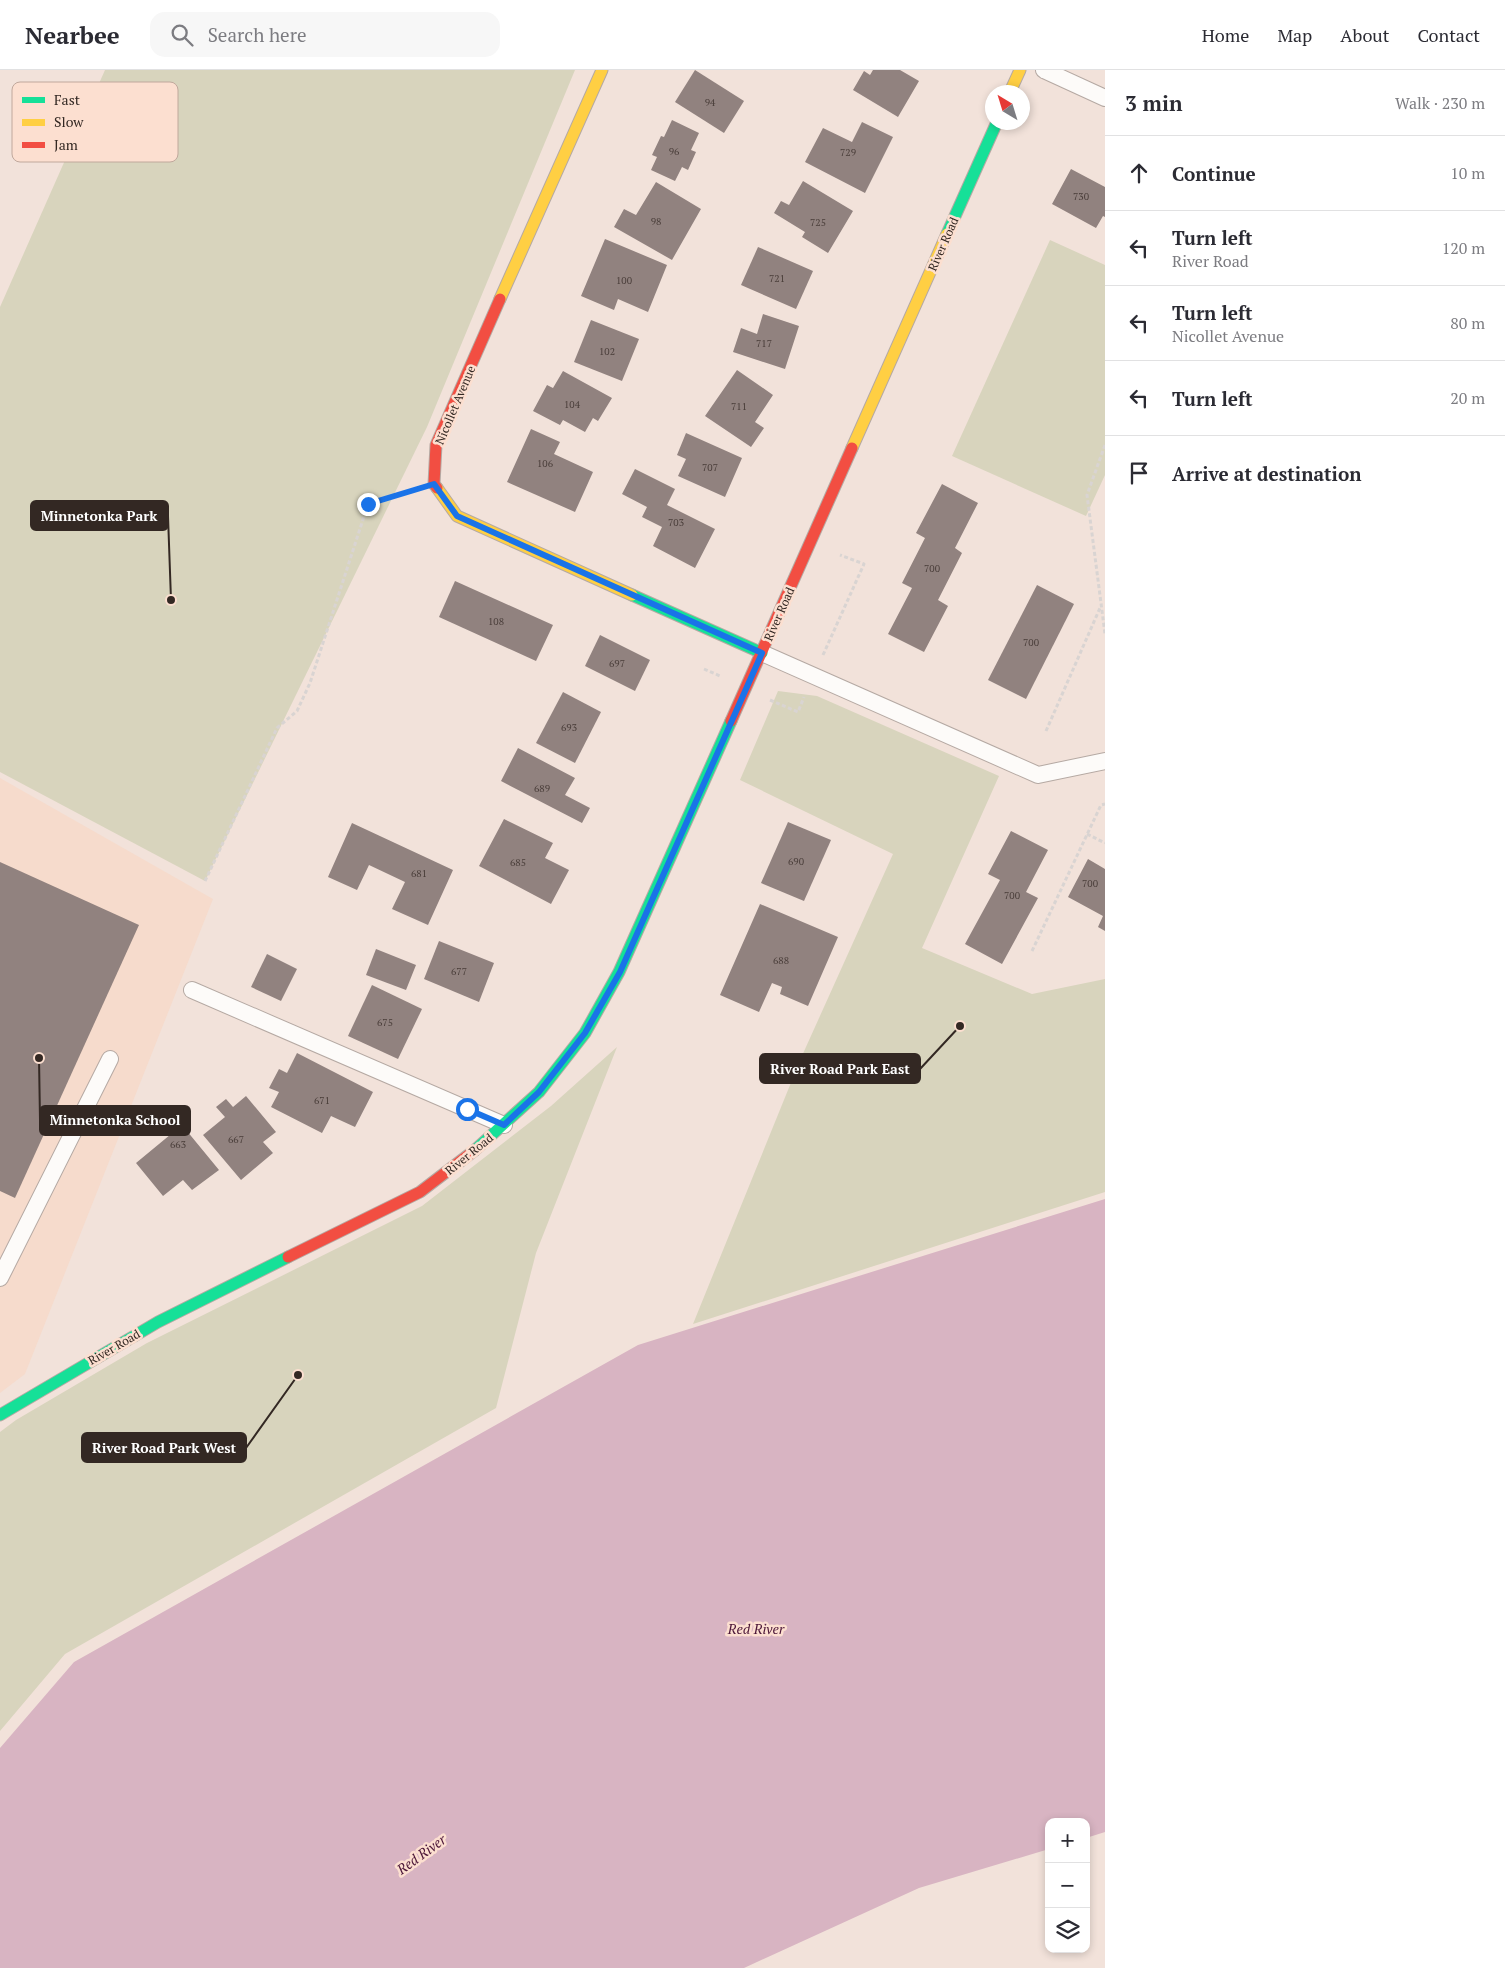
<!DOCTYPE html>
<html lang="en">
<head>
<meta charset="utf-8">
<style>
  :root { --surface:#fff; --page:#f7f7f7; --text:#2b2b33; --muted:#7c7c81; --line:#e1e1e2 }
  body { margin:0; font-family:"PT Serif",serif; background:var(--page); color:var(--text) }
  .controls { position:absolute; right:15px; bottom:15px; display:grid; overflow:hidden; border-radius:10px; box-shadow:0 2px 8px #0003 }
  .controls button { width:45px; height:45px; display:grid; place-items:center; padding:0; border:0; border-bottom:1px solid var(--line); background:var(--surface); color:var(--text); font:25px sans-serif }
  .compass { position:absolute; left:985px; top:15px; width:45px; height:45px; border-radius:50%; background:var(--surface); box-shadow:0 2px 8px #0003; rotate:322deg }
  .stop { position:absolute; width:15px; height:15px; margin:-11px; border:4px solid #1a73e8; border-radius:50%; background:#fff }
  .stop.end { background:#1a73e8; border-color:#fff; box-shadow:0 1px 5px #0008 }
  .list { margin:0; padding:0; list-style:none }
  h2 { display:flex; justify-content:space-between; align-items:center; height:65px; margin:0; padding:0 20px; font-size:21px }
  h2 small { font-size:16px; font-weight:400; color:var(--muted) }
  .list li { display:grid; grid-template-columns:32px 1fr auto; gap:15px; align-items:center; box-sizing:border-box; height:75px; padding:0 20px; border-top:1px solid var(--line) }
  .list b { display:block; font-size:19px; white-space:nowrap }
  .list p { margin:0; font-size:16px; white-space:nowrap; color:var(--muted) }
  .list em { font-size:16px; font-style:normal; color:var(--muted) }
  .icon { flex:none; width:28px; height:28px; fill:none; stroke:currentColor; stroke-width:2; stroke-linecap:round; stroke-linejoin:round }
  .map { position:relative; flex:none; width:1105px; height:1898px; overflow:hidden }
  header { display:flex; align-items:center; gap:30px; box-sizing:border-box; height:70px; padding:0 25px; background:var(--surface); border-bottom:1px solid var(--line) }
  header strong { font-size:24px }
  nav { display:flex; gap:28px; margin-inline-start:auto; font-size:18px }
  .search { width:350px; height:45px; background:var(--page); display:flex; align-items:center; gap:12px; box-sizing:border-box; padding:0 18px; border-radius:15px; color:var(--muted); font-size:19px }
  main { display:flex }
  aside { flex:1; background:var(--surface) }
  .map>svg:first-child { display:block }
  .built { fill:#f6dbcc }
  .green { fill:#d8d4bd }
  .water { fill:#d8b4c2 }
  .building { fill:#91827f }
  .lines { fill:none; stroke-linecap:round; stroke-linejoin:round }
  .lane-casing { stroke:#b5a9a3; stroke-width:18 }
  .fast-casing { stroke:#b5a9a3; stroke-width:13 }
  .slow-casing { stroke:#b5a9a3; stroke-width:13 }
  .jam-casing { stroke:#b5a9a3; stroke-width:13 }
  .path { stroke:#d9d4d2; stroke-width:3; stroke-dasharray:4 2.5; stroke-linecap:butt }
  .lane { stroke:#fdfbf9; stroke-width:16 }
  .fast { stroke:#16e098; stroke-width:11 }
  .slow { stroke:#ffcf43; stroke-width:11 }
  .jam { stroke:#f24e42; stroke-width:11 }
  .route { stroke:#1a73e8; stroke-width:6 }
  .labels { text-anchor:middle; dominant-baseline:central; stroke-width:5; stroke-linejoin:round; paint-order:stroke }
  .number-label { font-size:10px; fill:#4a3e3a }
  .street-label { font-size:12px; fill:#332823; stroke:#fcdfd0 }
  .water-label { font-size:14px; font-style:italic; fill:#4b1537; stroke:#fcdfd0 }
  .key { fill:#fcdfd0; stroke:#c0a89c; stroke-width:1 }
  .key-label { font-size:14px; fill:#332823 }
  .leader { fill:none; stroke:#332823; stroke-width:2 }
  .callout-dot { fill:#332823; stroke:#fcdfd0; stroke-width:2 }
  .callout { fill:#332823; stroke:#332823; stroke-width:2 }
  .callout-label { font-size:14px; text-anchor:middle; font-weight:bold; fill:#fff }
</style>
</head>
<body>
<header>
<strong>Nearbee</strong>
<div class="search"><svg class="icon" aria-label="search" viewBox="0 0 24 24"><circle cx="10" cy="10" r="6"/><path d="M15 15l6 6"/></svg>Search here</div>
<nav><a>Home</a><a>Map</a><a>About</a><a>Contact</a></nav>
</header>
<main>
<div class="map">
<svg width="1105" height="1898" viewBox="0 0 1105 1898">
  <rect width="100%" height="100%" fill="#f2e2da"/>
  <polygon class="built" points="0,708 213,829 25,1304 0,1323"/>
  <g class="green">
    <polygon points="105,0 575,0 427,357 205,811 0,702 0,237"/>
    <polygon points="1050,170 1105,195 1105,405 1086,446 952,386"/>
    <polygon points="778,621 817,626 999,706 922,878 1032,924 1105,909 1105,1122 693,1254 801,988 893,784 740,710"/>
    <polygon points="617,977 536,1183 496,1338 65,1584 0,1661 0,1362 16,1350 147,1273 422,1136 551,1036"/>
  </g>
  <polygon class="water" points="1105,1129 1105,1762 1086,1768 1086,1752 1049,1752 1049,1779 919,1818 744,1898 0,1898 0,1678 74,1592 638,1275"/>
  <g class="building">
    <polygon points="695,0 744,31 724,63 675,32"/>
    <polygon points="873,0 900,0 919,11 898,47 853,20 864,1 870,5"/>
    <polygon points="672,50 699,63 691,80 696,82 688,100 682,97 675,111 651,100 657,87 652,85 661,66 664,67"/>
    <polygon points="862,52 893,67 865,123 805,92 823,58 852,72"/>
    <polygon points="1071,99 1105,117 1105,147 1103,146 1096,158 1052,134"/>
    <polygon points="803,111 853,141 828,183 802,167 805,162 774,143 781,131 789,135"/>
    <polygon points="656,112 701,139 672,190 614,157 624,139 636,145"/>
    <polygon points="605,169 667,195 648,242 618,229 614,240 581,226"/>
    <polygon points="758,177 813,201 796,239 741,215"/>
    <polygon points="763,244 799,256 785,299 733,282 741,258 757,264"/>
    <polygon points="591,250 639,269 622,311 574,292"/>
    <polygon points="737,300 773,325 755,352 764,358 751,377 705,346"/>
    <polygon points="563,301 612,328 598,351 593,348 585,362 563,350 560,355 533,341 547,315 553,318"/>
    <polygon points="531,359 560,372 554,384 593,402 575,442 507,412"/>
    <polygon points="686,363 742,388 725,427 678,406 686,389 677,385"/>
    <polygon points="635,399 675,419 667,435 715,459 695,498 653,476 662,457 642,447 647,437 622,424"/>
    <polygon points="942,414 978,433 955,478 962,483 938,530 948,536 924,582 888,564 912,518 902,513 925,468 916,463"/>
    <polygon points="455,511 553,555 536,591 439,547"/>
    <polygon points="1037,515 1074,534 1026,629 988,610"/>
    <polygon points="600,565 650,590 635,621 585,596"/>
    <polygon points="563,622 601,642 575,693 536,673"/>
    <polygon points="518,678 575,708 565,725 590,738 582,753 501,711"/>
    <polygon points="504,749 553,773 545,788 569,800 551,834 479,796"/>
    <polygon points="788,752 831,770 804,831 761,813"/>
    <polygon points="352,753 453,800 428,855 392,839 405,812 369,795 357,820 328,807"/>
    <polygon points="1011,761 1048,780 1026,822 1038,828 1002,894 965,874 1000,810 988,804"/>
    <polygon points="1088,789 1105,799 1105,861 1098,857 1103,846 1068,827"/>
    <polygon points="0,792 139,855 15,1128 0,1121"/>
    <polygon points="760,834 838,867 808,936 780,924 782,917 772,913 759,942 720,925"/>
    <polygon points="439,871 494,893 479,932 424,909"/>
    <polygon points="376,879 416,895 406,920 366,905"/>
    <polygon points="267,884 297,899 281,931 251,917"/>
    <polygon points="372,915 422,939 398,989 348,966"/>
    <polygon points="297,983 373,1022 355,1057 331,1046 322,1063 271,1037 279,1022 269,1018 279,999 287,1003"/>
    <polygon points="246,1026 276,1062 263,1072 273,1083 241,1110 203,1065 225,1047 216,1037 226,1029 233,1037"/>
    <polygon points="182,1055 219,1100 192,1120 183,1110 163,1126 136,1093"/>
  </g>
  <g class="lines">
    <g class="lane-casing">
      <g id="lane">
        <polyline points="1044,0 1105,28"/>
        <polyline points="762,583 1038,705 1105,691"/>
        <polyline points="192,920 504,1055"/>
        <polyline points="0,1208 110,989"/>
      </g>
    </g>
    <g class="fast-casing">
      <g id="fast">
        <polyline points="947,164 997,52"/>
        <polyline points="632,525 762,583"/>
        <polyline points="475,1080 539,1022 585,963 619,902 731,651"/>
        <polyline points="0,1345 158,1252 288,1187"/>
      </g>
    </g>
    <g class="slow-casing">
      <g id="slow">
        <polyline points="1010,22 1020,0"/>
        <polyline points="500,229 602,0"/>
        <polyline points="852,378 947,164"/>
        <polyline points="437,418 457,446 632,525"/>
      </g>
    </g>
    <g class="jam-casing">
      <g id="jam">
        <polyline points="437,418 434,414 436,375 500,229"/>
        <polyline points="731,651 852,378"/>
        <polyline points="288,1187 420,1122 475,1080"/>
      </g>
    </g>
    <g class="path">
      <polyline points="1105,375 1087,425 1105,564"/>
      <polyline points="823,585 864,494 840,485"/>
      <polyline points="704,599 720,606"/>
      <polyline points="770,630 798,642 804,627"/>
      <polyline points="1046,661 1100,538"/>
      <polyline points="1087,764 1105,773"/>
      <polyline points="205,811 277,658 297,641 310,613 368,434 407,422"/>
      <polyline points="1032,881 1101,735 1105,734"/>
    </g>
    <use href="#lane" class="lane"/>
    <use href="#fast" class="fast"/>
    <use href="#slow" class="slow"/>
    <use href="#jam" class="jam"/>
  </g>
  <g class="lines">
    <polyline class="route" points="368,434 434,414 457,446 762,583 620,902 585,963 539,1022 504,1055 467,1039"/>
  </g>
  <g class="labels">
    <g class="number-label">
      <text x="710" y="32">94</text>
      <text x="674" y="81">96</text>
      <text x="848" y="82">729</text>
      <text x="1081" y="126">730</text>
      <text x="656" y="151">98</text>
      <text x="818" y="152">725</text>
      <text x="777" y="208">721</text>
      <text x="624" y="210">100</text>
      <text x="764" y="273">717</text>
      <text x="607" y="281">102</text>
      <text x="572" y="334">104</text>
      <text x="739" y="336">711</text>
      <text x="545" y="393">106</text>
      <text x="710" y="397">707</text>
      <text x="676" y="452">703</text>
      <text x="932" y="498">700</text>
      <text x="496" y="551">108</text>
      <text x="1031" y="572">700</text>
      <text x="617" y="593">697</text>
      <text x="569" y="657">693</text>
      <text x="542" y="718">689</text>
      <text x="796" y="791">690</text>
      <text x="518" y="792">685</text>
      <text x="419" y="803">681</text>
      <text x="1090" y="813">700</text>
      <text x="1012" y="825">700</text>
      <text x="781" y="890">688</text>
      <text x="459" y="901">677</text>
      <text x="385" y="952">675</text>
      <text x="322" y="1030">671</text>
      <text x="236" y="1069">667</text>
      <text x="178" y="1074">663</text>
    </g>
    <g class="street-label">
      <text transform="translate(943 174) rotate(-66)">River Road</text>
      <text transform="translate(455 335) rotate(-67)">Nicollet Avenue</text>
      <text transform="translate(779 544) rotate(-66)">River Road</text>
      <text transform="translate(469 1084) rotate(-39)">River Road</text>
      <text transform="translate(114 1277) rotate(-30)">River Road</text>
    </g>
    <g class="water-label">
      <text x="756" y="1558">Red River</text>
      <text transform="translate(421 1784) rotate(-36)">Red River</text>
    </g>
  </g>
  <rect x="12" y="12" width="166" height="80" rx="8" class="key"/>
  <rect x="22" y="27" width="23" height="6" fill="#16e098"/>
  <rect x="22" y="49" width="23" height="7" fill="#ffcf43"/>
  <rect x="22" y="72" width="23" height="6" fill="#f24e42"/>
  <g class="key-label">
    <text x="54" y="35">Fast</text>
    <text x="54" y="57">Slow</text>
    <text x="54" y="80">Jam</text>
  </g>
  <path class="leader" d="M171 530L168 446M960 956L920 999M39 988L40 1050M298 1305L246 1378"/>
  <g class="callout-dot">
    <circle cx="171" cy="530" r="5"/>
    <circle cx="960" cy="956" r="5"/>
    <circle cx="39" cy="988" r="5"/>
    <circle cx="298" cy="1305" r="5"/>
  </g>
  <g class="callout">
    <rect x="31" y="431" width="137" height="29" rx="5"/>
    <rect x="760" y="984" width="160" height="29" rx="5"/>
    <rect x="40" y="1036" width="150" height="29" rx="5"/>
    <rect x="82" y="1363" width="164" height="29" rx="5"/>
  </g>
  <g class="callout-label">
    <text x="99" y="451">Minnetonka Park</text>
    <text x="840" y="1004">River Road Park East</text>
    <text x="115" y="1055">Minnetonka School</text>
    <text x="164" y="1383">River Road Park West</text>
  </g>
</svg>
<div class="controls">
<button>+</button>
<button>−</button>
<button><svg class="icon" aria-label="layers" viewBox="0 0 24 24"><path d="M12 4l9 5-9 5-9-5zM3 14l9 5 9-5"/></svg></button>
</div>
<svg class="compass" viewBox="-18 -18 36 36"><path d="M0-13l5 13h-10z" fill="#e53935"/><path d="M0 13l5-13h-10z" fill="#7c7c81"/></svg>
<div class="stop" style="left:467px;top:1039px"></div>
<div class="stop end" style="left:368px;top:434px"></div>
</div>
<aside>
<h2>3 min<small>Walk · 230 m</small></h2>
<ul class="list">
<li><svg class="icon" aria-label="ahead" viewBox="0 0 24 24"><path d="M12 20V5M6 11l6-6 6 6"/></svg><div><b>Continue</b></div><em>10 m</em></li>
<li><svg class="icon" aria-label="left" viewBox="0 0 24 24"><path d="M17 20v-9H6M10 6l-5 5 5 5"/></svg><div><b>Turn left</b><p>River Road</p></div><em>120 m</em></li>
<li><svg class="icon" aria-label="left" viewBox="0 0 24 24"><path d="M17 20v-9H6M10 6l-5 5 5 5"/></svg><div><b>Turn left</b><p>Nicollet Avenue</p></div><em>80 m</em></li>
<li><svg class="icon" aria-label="left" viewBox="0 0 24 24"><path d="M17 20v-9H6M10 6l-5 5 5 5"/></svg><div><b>Turn left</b></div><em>20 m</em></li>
<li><svg class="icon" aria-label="arrive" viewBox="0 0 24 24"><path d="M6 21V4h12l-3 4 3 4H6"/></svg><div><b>Arrive at destination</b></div></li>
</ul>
</aside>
</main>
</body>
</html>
